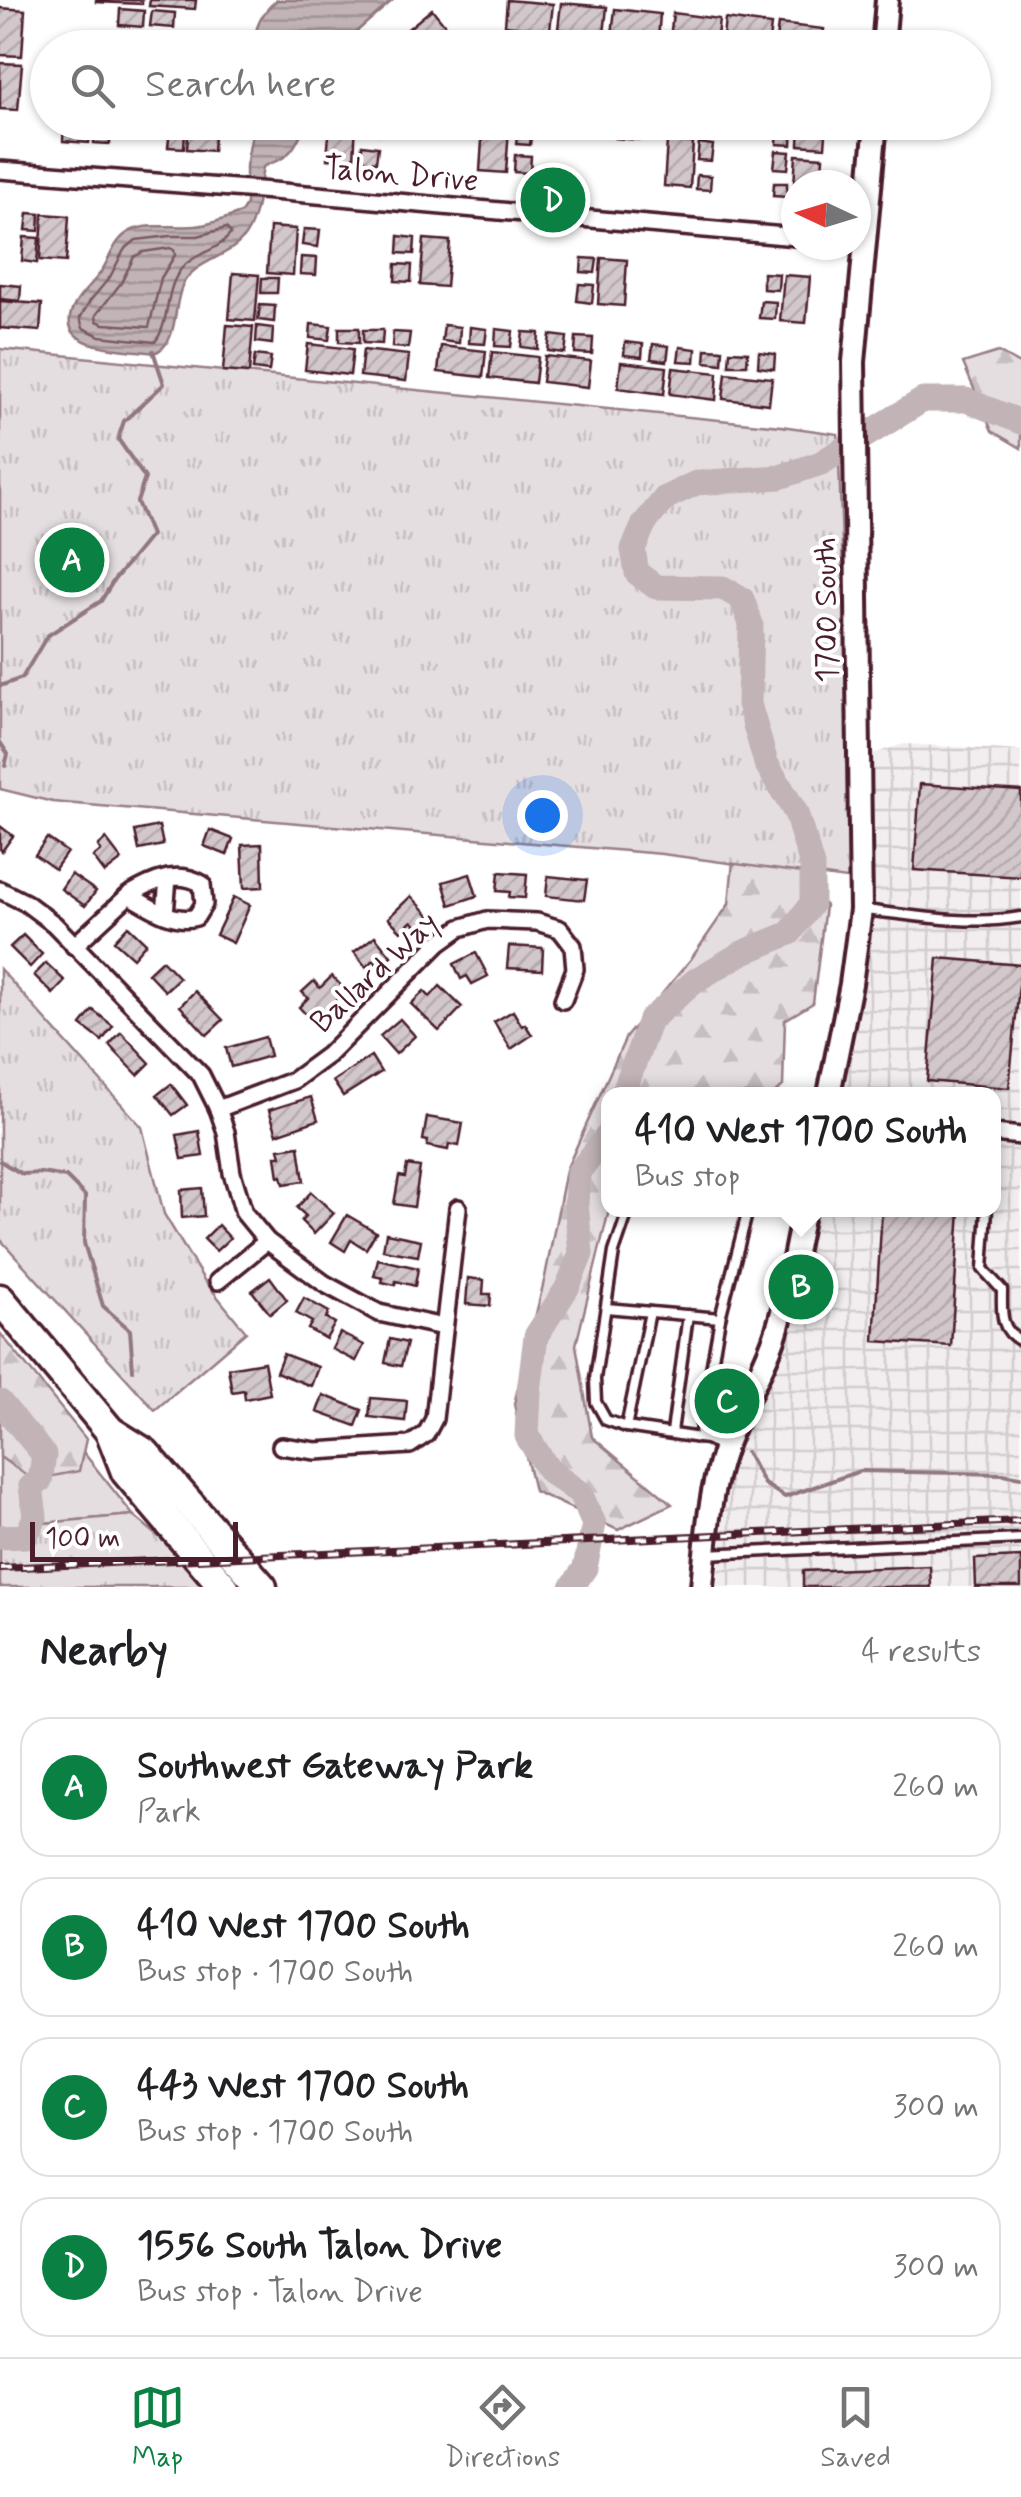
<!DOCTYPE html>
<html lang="en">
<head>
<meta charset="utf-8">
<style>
  :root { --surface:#fff; --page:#f6f6f6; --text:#202124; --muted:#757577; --line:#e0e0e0; --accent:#0b8043 }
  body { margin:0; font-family:Mynerve,sans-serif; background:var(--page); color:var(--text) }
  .compass { position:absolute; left:781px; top:170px; width:90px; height:90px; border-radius:50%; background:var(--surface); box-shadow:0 2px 8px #0004; rotate:274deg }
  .scale { position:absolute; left:30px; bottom:25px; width:208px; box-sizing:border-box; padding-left:10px; border:5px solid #4a1f2b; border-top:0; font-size:28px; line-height:35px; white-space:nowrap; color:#4a1f2b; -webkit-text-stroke:8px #fff; paint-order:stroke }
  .you { position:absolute; left:542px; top:815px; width:35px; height:35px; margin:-25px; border:8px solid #fff; border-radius:50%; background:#1a73e8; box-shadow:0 0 0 15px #1a73e833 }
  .badge { display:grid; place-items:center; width:65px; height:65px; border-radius:50%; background:var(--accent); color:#fff; font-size:32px; font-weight:700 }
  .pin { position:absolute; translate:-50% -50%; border:5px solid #fff; box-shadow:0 2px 10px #0006 }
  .popup { position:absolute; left:601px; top:1087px; width:400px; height:130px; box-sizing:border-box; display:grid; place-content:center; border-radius:20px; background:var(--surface); filter:drop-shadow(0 2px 8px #0005); font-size:32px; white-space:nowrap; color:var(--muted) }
  .popup b { font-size:38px; color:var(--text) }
  .popup::after { content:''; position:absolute; left:50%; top:100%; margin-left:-20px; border:20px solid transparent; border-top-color:var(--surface) }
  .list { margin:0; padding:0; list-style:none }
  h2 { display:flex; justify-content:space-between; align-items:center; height:130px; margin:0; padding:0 40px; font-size:42px }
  h2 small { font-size:32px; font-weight:400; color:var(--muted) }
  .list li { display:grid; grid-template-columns:65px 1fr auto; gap:30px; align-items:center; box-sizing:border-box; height:140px; margin:0 20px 20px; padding:0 20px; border:2px solid var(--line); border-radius:30px }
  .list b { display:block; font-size:38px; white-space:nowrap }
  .list p { margin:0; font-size:32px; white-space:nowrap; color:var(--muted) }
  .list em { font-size:32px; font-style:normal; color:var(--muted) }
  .icon { flex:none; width:55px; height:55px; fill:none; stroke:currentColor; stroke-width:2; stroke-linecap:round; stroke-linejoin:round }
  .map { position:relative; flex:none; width:1021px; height:1587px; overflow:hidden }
  .search { position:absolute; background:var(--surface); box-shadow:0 2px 8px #0004; left:30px; right:30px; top:30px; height:110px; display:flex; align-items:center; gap:25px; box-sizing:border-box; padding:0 35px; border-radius:55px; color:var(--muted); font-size:38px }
  .sheet { height:770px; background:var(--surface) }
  nav { display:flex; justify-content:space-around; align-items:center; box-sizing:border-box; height:140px; border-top:2px solid var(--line); background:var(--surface); font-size:28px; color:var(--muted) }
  nav a { display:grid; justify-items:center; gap:5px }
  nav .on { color:var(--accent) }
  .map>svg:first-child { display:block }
  .industrial { fill:url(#industrial-grid) }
  .grass { fill:#e5dee0; stroke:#987e86; stroke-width:2.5 }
  .forest { fill:url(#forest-firs); stroke:#987e86; stroke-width:2.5 }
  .park { fill:url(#park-tufts); stroke:#987e86; stroke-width:2.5 }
  .water { fill:url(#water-rules); stroke:#91787e; stroke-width:2.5 }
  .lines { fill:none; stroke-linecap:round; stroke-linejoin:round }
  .shore { stroke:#7a5a63; stroke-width:2.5 }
  .stream { stroke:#91787e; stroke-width:4 }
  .river { stroke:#c1b3b6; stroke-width:25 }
  .building { fill:url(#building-hatch); stroke:#4a1f2b; stroke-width:2.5 }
  .lane-casing { stroke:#4a1f2b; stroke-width:15 }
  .street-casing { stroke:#4a1f2b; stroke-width:22 }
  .secondary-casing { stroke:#4a1f2b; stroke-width:28 }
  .highway-casing { stroke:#4a1f2b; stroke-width:35 }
  .lane { stroke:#fff; stroke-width:8 }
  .street { stroke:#fff; stroke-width:15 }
  .secondary { stroke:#fff; stroke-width:20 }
  .highway { stroke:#fff; stroke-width:28 }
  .rail-casing { stroke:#4a1f2b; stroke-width:8 }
  .rail { stroke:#fff; stroke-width:4; stroke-dasharray:11; stroke-linecap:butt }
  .labels { text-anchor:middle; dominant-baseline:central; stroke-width:8; stroke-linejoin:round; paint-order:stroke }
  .street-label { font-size:32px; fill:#4a1f2b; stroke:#fff }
</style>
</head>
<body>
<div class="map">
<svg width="1021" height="1587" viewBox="0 0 1021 1587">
  <defs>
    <pattern id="industrial-grid" width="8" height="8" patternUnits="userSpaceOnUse" patternTransform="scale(2.5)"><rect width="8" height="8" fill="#f2eeef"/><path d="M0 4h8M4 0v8" fill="none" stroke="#d1cccd"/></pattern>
    <pattern id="forest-firs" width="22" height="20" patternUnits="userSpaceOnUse" patternTransform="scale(2.5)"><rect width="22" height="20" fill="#e5dee0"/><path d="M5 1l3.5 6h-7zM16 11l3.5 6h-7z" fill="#c6bec0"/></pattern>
    <pattern id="park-tufts" width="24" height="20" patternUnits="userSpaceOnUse" patternTransform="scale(2.5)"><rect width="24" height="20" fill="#e5dee0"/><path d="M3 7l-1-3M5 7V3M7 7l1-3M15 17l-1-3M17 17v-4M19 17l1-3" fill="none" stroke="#c6bec0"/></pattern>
    <pattern id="water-rules" width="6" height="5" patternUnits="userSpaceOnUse" patternTransform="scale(2.5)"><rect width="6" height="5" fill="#c1b3b6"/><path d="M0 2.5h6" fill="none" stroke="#9f9194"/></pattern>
    <pattern id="building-hatch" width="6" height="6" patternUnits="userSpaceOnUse" patternTransform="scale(2.5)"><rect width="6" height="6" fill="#d2c7cb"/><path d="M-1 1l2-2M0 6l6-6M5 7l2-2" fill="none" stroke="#b6aaae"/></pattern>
  </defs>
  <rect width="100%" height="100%" fill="#fff"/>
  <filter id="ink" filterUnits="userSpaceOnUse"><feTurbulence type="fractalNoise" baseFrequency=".01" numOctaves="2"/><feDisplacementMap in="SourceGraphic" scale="20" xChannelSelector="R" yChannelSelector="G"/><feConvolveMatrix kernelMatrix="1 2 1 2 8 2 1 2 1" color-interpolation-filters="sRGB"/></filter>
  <g filter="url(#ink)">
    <polygon class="industrial" points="904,744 1021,751 1021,1587 717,1587 729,1469 777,1365 813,1210 994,1210 994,1094 839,1094 873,930 872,754"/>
    <polygon class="grass" points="0,1347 133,1515 0,1527"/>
    <g class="forest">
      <polygon points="998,352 1021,365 1021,448 992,431 963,363"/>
      <polygon points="742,763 825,906 813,1003 785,1020 783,1086 774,1094 608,1094 609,1210 576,1345 592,1437 672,1504 618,1530 534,1491 514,1404 545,1277 566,1170 626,1037 691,959 729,904"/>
      <polygon points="0,1333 86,1439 79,1471 33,1480 0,1457"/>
    </g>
    <g class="park">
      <polygon points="0,349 781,426 838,434 854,880 662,854 53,802 0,789"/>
      <polygon points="0,969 142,1127 164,1214 204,1280 246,1332 155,1410 0,1239"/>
      <polygon points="133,1515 165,1542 203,1587 0,1587 0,1527"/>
    </g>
    <g class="water">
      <path d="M277,0H393L356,32L343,47H252C256,28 260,13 277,0Z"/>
      <path d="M254,123H306C299,137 295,152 279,160C274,162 268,164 263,167C259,189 258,217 245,236C229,258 195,260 183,284C172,306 180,343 154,353C132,349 64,351 70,317C73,300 91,286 101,272C111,257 114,238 133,230C152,223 176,228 196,226C210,225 226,218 241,213L246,205V166Z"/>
    </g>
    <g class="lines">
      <g class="shore">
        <path d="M226,228L231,233C219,252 191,253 179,272C164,294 170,323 155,342L100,336L83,328L80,318L90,301L110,277L124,250L136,240L170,236H198Z"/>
        <polygon points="170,248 174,250 175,255 161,278 149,327 104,324 97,321 96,315 121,283 134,257 143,252"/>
      </g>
      <g class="stream">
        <polyline points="0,686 22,678 47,636 101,601 114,580 151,535 137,502 145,478 118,439 124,421 164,384 153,351"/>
        <polyline points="0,742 8,754 5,766"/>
        <polyline points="0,1161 22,1174 41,1173 66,1177 85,1196 84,1243 103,1306 130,1330 133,1370"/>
        <polyline points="746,1452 764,1484 785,1497 860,1471 1003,1474 1021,1477"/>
      </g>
      <g class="river">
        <polyline points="623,1094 650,1020 696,980 742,953 790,933 812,903 812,866 796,813 766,763 749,704 751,624 742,599 723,588 656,587 637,573 633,549 644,524 665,498 696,483 780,477 821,463 923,400 966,400 1021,422"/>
        <polyline points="0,1402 44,1455 40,1481 31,1486 35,1517 26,1536 0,1537"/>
        <polyline points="572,1587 585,1568 594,1524 580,1493 549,1471 527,1436 529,1391 536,1336 567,1288 581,1254 576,1203 578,1173 608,1135"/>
      </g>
    </g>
    <g class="building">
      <polygon points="96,0 142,0 142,4 96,2"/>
      <polygon points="150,0 196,0 195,9 149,6"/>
      <polygon points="507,0 553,4 550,30 505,25"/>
      <polygon points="561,3 607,7 604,34 558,29"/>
      <polygon points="0,8 25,10 22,56 0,55"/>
      <polygon points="120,9 144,11 143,27 119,25"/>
      <polygon points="432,9 449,30 427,48 404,48 397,38"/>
      <polygon points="615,9 660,14 658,40 612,35"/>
      <polygon points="152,11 175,13 174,28 150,26"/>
      <polygon points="673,13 719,19 716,45 670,39"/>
      <polygon points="725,19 771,25 768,48 722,46"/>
      <polygon points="778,24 824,29 822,48 775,48"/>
      <polygon points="505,29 521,31 520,46 503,44"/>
      <polygon points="535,33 551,35 550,48 533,48"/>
      <polygon points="559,35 576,37 575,48 558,48"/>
      <polygon points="453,37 461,48 441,48 441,47"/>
      <polygon points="70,38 96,39 95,48 69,48"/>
      <polygon points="101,38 116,39 116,48 100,48"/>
      <polygon points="589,39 606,40 605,48 589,48"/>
      <polygon points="613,40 629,42 628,48 612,48"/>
      <polygon points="0,63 22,64 18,110 0,109"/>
      <polygon points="64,122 90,122 89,143 63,141"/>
      <polygon points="189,122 215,122 213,151 187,149"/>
      <polygon points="330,122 356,122 354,161 327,159"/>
      <polygon points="365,122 381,122 380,134 364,132"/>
      <polygon points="594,122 610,122 608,136 593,135"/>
      <polygon points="616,122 642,122 641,140 615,138"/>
      <polygon points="800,122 827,122 825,147 799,145"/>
      <polygon points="483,125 509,127 506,173 480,171"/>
      <polygon points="95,126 111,127 110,144 94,143"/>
      <polygon points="778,126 793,127 792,145 777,144"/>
      <polygon points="518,128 532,129 530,145 516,144"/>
      <polygon points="170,130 185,131 184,148 168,147"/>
      <polygon points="667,141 693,143 690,188 664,186"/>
      <polygon points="699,143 713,145 711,161 697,160"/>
      <polygon points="362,145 378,147 376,162 361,160"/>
      <polygon points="776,151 790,152 788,169 774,168"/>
      <polygon points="515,155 531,156 530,173 514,172"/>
      <polygon points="796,155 823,157 821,185 796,185 796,201 793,201"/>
      <polygon points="697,175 711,176 710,190 696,189"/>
      <polygon points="774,183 787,183 787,197 773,196"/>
      <polygon points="28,213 40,214 39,231 26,230"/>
      <polygon points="43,214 69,216 66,262 40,260"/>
      <polygon points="270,227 296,229 293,275 267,273"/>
      <polygon points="304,229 320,230 318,247 302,245"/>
      <polygon points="399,236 415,238 414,254 398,253"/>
      <polygon points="24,237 39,238 37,263 22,261"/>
      <polygon points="424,239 450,241 446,287 420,285"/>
      <polygon points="301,257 317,258 316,275 300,274"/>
      <polygon points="582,258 597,259 595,273 581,272"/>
      <polygon points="601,258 627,260 624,306 598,304"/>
      <polygon points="396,264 412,265 411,282 395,281"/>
      <polygon points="233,273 259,275 255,321 229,319"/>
      <polygon points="763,273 779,274 778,290 763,289"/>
      <polygon points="784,275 810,277 806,323 780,321"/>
      <polygon points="262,278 278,278 277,293 261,293"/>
      <polygon points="0,284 21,286 20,301 0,299"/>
      <polygon points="579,284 594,285 592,303 577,301"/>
      <polygon points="0,301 42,304 40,331 0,328"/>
      <polygon points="761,301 776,302 775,319 759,318"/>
      <polygon points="260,305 275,306 274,322 258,320"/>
      <polygon points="311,324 331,326 329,340 310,338"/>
      <polygon points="227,325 253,327 249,373 223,371"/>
      <polygon points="444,325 460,327 459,343 442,341"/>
      <polygon points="257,326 273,328 272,344 256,342"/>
      <polygon points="470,327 487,329 485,344 469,343"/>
      <polygon points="339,328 359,328 359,343 339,342"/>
      <polygon points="496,329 513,331 511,347 495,346"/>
      <polygon points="363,330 383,330 382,344 363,343"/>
      <polygon points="393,332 410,333 408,348 392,347"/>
      <polygon points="523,332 539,333 538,349 521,347"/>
      <polygon points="550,335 567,337 565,353 548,351"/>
      <polygon points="576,337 593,338 592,354 575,353"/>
      <polygon points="625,342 643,344 642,357 624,355"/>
      <polygon points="308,344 353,349 350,375 305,370"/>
      <polygon points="653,344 669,346 667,361 651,359"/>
      <polygon points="441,346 486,351 483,377 438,372"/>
      <polygon points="680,347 696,349 695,362 678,361"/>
      <polygon points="706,349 723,350 722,364 705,362"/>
      <polygon points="363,350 409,355 406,381 360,376"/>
      <polygon points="730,351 748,352 747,365 729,365"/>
      <polygon points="492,352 538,357 535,383 489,378"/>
      <polygon points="759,352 775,354 774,369 758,367"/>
      <polygon points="255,355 271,357 269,371 253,369"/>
      <polygon points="545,356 591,361 588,387 542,382"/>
      <polygon points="621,362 667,367 664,394 618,388"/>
      <polygon points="673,368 718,373 716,400 670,394"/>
      <polygon points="726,373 772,378 769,404 723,399"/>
      <polygon points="920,784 1021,791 1021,877 914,870"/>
      <polygon points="0,826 13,836 2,851 0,849"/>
      <polygon points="159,826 163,845 139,850 135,831"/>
      <polygon points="210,830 233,839 227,855 204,846"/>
      <polygon points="47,838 67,852 55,869 35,855"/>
      <polygon points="106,839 122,860 105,873 93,857 101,851 98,846"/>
      <polygon points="262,844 263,887 244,888 242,845"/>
      <polygon points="499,872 527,874 525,898 509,897 510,892 497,891"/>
      <polygon points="71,874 96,891 85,906 61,889"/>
      <polygon points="470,874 477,896 450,905 443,882"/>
      <polygon points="548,876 587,880 584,900 546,896"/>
      <polygon points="411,896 431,917 419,929 412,921 401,931 388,918"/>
      <polygon points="234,897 250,905 233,943 216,935"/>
      <polygon points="128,926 146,943 133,958 114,941"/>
      <polygon points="23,935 42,954 30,967 10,947"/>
      <polygon points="375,936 391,956 378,966 374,960 366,967 354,952"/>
      <polygon points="509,946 543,948 542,970 507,968"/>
      <polygon points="476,953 488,976 472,984 467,976 461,979 454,964"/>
      <polygon points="938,958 1021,965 1009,1088 927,1081"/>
      <polygon points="162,960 179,978 165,991 148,973"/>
      <polygon points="46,963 65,981 53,994 34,975"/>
      <polygon points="332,976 346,991 313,1022 299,1007 308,998 302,992 314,981 320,988"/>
      <polygon points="440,986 462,1007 439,1031 411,1004 424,991 430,997"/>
      <polygon points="195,991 223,1020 207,1035 180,1006"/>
      <polygon points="93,1010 113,1026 102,1041 81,1025"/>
      <polygon points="513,1011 522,1026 525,1024 532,1035 511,1049 494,1022"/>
      <polygon points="400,1019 415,1036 396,1054 380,1036"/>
      <polygon points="121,1032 150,1063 138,1075 109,1045"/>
      <polygon points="265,1037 270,1056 231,1067 226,1048"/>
      <polygon points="371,1056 381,1072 343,1096 333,1081"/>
      <polygon points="171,1084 187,1105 173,1115 157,1095"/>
      <polygon points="311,1097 318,1120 277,1134 269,1110"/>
      <polygon points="427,1117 463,1123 459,1146 449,1144 448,1150 427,1146 428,1141 423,1140"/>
      <polygon points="199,1131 203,1156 182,1159 177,1135"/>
      <polygon points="299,1146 304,1181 284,1184 282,1176 279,1177 276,1156 281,1156 279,1149"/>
      <polygon points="407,1165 420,1167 414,1207 394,1204 399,1176 405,1177"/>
      <polygon points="202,1188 204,1216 182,1218 181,1190"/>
      <polygon points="311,1192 334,1213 314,1234 301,1221 306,1216 297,1208"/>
      <polygon points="882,1210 960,1210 951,1346 874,1341"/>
      <polygon points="347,1215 376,1232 366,1249 351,1240 345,1251 331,1242"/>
      <polygon points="218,1225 230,1238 216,1251 204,1239"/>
      <polygon points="386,1233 421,1240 418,1256 383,1250"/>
      <polygon points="378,1259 418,1268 415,1286 396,1281 395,1285 382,1282 383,1278 374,1276"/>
      <polygon points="270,1277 287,1300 270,1314 252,1291"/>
      <polygon points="468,1278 484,1280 483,1294 491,1294 490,1306 466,1304"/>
      <polygon points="304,1298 329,1312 326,1318 335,1323 326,1339 308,1329 312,1322 296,1313"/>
      <polygon points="340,1333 364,1345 356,1361 332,1349"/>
      <polygon points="390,1339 407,1343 401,1366 385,1363"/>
      <polygon points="283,1354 318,1367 311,1386 276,1372"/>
      <polygon points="264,1362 270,1394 245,1399 244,1390 232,1392 228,1368"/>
      <polygon points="323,1395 362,1410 356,1426 317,1412"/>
      <polygon points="371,1398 407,1401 405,1421 369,1417"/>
      <polygon points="1021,1557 1021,1587 976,1587 975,1559"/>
      <polygon points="930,1566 931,1587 803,1587 803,1571"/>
    </g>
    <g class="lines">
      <g class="lane-casing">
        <g id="lane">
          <path d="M865,910C916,916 970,926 1021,917"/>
          <polyline points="631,1210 627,1214 614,1252 595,1379 596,1402 606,1420 626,1427 706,1439 725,1448"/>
          <path d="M987,1210L983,1269L1002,1290C1002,1311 999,1330 1021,1341"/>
          <polyline points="606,1308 720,1318"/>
          <polyline points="626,1427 650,1312"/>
          <polyline points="672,1432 688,1315"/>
          <polyline points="699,1438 720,1318 748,1210"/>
          <polyline points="705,1554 1021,1539"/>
        </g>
      </g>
      <g class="street-casing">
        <g id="street">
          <polyline points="0,170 272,191 796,237"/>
          <polyline points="0,890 26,903 54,924 201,1075 218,1109 226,1132 232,1173 244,1213 267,1241 325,1284 379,1313 443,1327"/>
          <polyline points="165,914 168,878"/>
          <path d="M74,946L129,895C148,906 174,924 196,917L204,904L202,884C177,869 151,882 129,895"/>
          <polyline points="218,1109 294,1080 328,1055 439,943 460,928 487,920 537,922 560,929 573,946 575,969 563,1000"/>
          <polyline points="994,1133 1021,1136"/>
          <polyline points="218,1281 267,1241"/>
          <polyline points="281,1446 316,1451 410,1445 426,1434 434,1419 458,1208"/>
        </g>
      </g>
      <g class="secondary-casing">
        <g id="secondary">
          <polyline points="883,48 887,0"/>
          <polyline points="829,1094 851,984 861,910 854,362 876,122"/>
          <path d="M702,1587C706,1542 709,1493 724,1450C738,1409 764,1372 777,1330C789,1291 795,1249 804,1210"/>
        </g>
      </g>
      <g class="highway-casing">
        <g id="highway">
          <polyline points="0,1299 110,1431 145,1453 262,1587"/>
          <polyline points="110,1431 126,1472 224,1587"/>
        </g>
      </g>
      <use href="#lane" class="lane"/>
      <use href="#street" class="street"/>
      <use href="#secondary" class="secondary"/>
      <use href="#highway" class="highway"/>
      <g class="rail-casing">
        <polyline id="rail" points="0,1568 1021,1521"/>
      </g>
      <use href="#rail" class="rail"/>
    </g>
  </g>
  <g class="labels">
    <g class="street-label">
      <text transform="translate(401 175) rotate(5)">Talon Drive</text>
      <text transform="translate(827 610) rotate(-91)">1700 South</text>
      <text transform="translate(375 973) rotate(-43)">Ballard Way</text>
    </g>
  </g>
</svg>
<svg class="compass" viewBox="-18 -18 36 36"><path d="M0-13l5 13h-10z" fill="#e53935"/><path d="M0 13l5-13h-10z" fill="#757577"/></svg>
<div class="scale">100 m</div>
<div class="you"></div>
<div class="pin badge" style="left:72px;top:560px">A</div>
<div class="pin badge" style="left:801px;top:1287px">B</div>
<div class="popup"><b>410 West 1700 South</b>Bus stop</div>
<div class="pin badge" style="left:727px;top:1401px">C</div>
<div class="pin badge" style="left:553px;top:200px">D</div>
<div class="search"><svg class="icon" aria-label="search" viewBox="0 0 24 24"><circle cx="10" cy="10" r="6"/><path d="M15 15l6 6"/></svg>Search here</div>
</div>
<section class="sheet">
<h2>Nearby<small>4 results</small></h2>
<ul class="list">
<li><span class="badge">A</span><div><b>Southwest Gateway Park</b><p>Park</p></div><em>260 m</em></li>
<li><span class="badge">B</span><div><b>410 West 1700 South</b><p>Bus stop · 1700 South</p></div><em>260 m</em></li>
<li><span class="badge">C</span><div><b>443 West 1700 South</b><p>Bus stop · 1700 South</p></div><em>300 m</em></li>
<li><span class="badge">D</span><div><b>1556 South Talon Drive</b><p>Bus stop · Talon Drive</p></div><em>300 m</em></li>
</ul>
</section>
<nav>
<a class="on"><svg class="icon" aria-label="map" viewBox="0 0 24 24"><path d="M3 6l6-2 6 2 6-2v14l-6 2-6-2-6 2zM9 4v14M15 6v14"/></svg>Map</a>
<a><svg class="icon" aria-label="directions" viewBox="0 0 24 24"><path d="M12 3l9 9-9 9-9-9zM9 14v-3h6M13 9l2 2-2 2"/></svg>Directions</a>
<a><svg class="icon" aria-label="saved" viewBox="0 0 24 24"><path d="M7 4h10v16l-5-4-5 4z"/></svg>Saved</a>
</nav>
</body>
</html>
